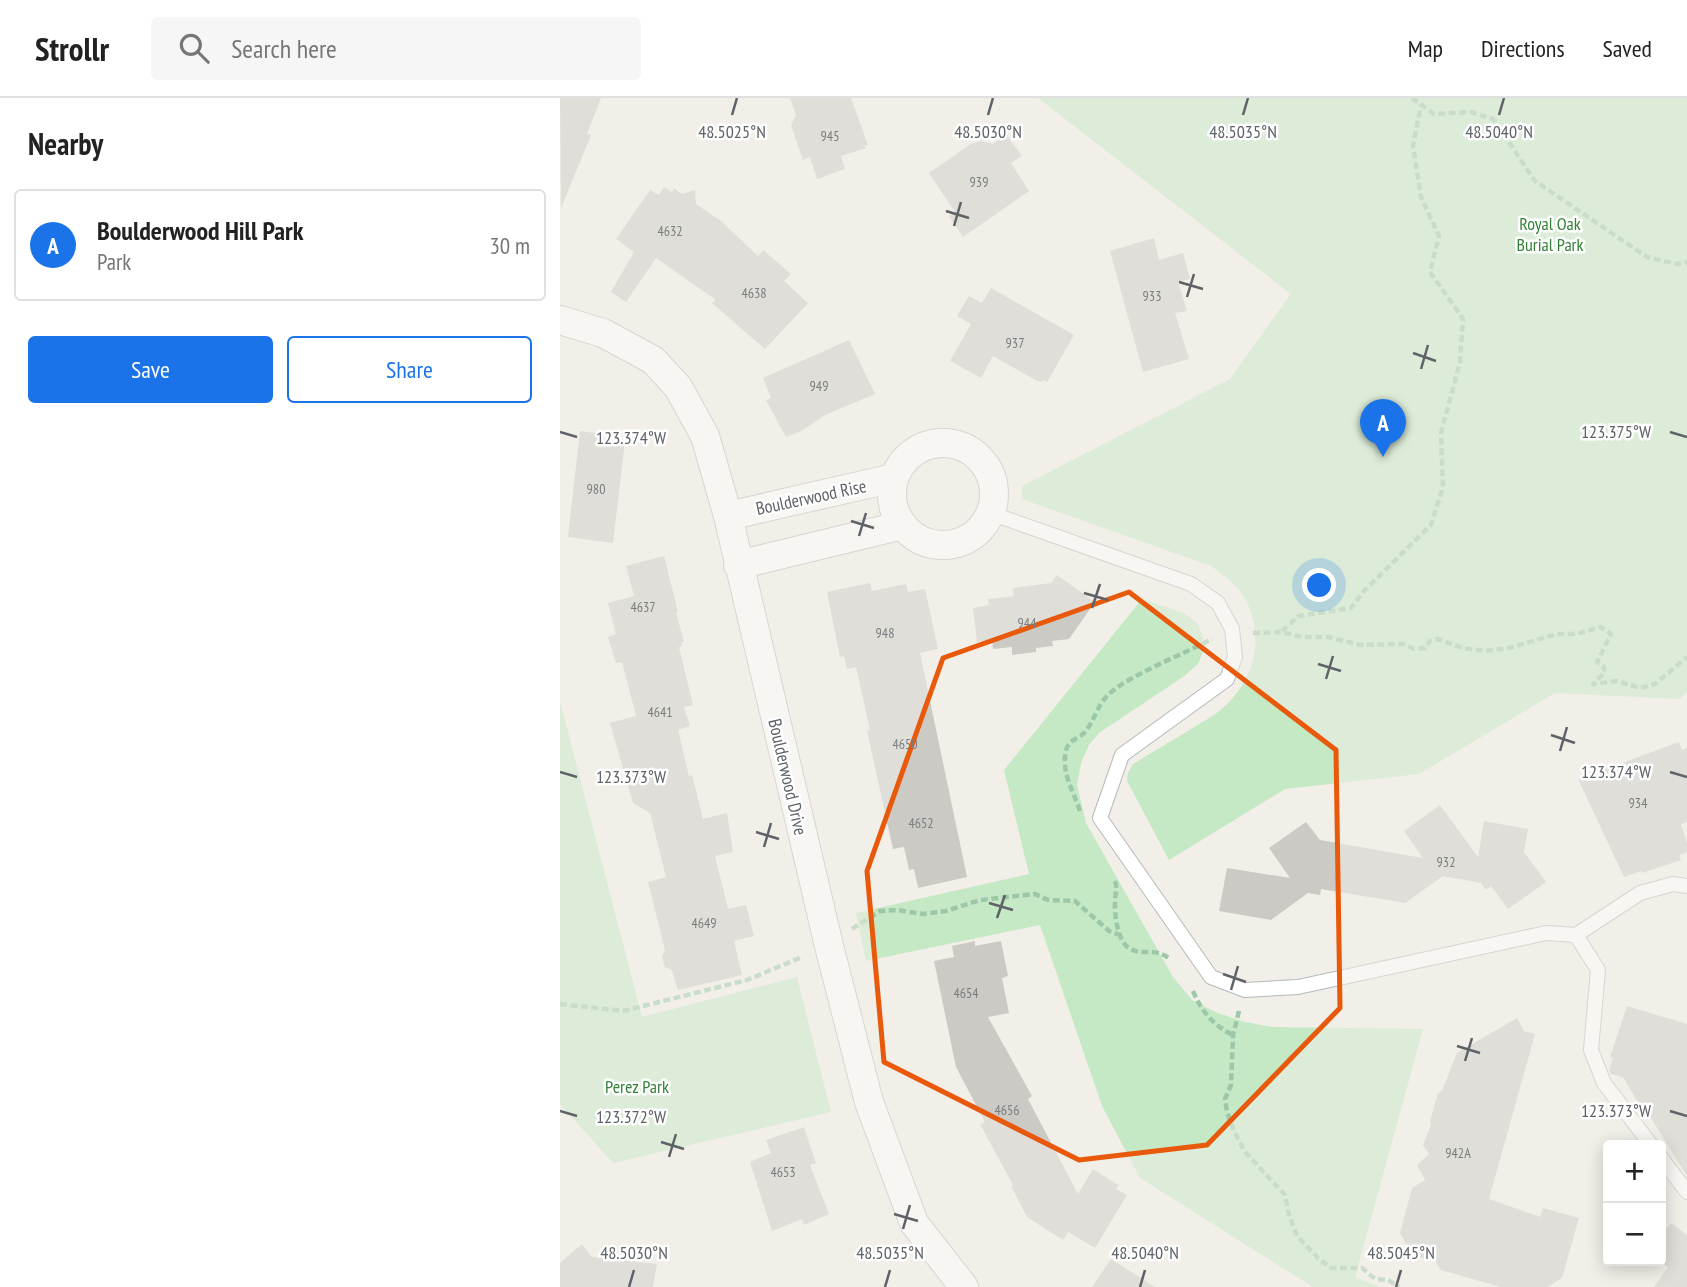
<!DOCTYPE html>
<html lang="en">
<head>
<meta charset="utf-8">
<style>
  :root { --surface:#fff; --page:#f6f6f6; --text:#222; --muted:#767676; --line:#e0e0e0; --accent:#1a73e8 }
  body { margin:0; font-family:"PT Sans Narrow",sans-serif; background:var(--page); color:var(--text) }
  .controls { position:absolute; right:21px; bottom:21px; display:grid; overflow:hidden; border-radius:7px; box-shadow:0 4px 18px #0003 }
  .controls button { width:63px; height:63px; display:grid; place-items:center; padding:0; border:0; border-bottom:2px solid var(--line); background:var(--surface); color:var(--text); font:35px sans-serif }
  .you { position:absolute; left:760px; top:488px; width:24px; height:24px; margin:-18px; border:5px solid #fff; border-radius:50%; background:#1a73e8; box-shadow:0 0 0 10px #1a73e833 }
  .badge { display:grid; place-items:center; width:46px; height:46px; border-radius:50%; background:var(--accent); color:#fff; font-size:23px; font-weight:700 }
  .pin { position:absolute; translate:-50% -58px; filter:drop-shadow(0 2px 4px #0008) }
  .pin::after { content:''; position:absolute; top:37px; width:24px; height:21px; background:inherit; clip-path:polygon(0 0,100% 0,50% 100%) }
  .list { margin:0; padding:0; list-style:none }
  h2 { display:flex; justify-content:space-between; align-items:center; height:91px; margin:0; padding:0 28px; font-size:30px }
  h2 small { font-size:23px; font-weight:400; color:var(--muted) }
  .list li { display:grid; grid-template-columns:46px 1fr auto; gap:21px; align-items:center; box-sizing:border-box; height:112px; margin:0 14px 14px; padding:0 14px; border:2px solid var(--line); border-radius:7px }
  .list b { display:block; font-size:26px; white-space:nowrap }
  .list p { margin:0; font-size:23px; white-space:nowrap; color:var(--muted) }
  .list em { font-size:23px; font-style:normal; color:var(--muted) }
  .actions { display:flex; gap:14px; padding:21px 28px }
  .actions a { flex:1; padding:16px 0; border:2px solid var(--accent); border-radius:7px; text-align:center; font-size:24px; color:var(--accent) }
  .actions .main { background:var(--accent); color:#fff }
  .icon { flex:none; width:38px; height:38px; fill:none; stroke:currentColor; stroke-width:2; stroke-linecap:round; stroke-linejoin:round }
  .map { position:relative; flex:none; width:1127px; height:1189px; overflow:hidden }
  header { display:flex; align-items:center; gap:42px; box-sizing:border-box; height:98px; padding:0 35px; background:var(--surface); border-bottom:2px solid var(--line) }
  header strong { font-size:33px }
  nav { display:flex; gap:38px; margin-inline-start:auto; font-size:24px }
  .search { width:490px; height:63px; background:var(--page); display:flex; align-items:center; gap:18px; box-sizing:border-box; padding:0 24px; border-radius:7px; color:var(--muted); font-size:26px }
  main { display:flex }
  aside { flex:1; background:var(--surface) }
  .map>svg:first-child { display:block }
  .green { fill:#c5e8c5 }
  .building { fill:#cccac5 }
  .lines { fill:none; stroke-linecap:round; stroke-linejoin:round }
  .service-casing { stroke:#b5b8bc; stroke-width:16 }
  .minor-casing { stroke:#b5b8bc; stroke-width:30 }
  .path { stroke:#9cc7a9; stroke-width:4.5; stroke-dasharray:7 3.5; stroke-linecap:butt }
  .service { stroke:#fff; stroke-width:14 }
  .minor { stroke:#fff; stroke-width:28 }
  .marked { fill:none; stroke:#e8590c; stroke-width:5; stroke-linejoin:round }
  .ticks { fill:none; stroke:#5f6368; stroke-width:2.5 }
  .labels { text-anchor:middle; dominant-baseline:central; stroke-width:5; stroke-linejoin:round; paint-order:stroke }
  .number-label { font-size:14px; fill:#7a7d7f }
  .park-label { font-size:18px; fill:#348238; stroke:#fff }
  .street-label { font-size:18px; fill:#5f6368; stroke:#fff }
  .ticks-label { font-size:18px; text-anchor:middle; fill:#5f6368; stroke:#fff; stroke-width:5; stroke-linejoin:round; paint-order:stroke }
</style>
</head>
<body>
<header>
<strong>Strollr</strong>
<div class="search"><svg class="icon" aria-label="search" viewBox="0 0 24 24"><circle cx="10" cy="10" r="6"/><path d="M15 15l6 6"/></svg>Search here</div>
<nav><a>Map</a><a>Directions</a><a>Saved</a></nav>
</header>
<main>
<aside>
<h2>Nearby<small></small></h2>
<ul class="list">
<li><span class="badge">A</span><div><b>Boulderwood Hill Park</b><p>Park</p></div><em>30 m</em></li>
</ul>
<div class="actions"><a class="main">Save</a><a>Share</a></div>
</aside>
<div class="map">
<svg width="1127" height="1189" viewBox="0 0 1127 1189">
  <rect width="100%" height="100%" fill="#f1efe8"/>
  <g class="green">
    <path d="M478,0H1127V594L1119,601L995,595L859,676L725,691L609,762L567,683L568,675L573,666C593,654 613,642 633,630C643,623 655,618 664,609C696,580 706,536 683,497C675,485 663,477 651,468L462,401V388L670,281L731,196Z"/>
    <polygon points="582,501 624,515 638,526 643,539 643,554 638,566 623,579 539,635 529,647 521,665 517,687 526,725 613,879 632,902 655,914 685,924 712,929 863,931 795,1179 820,1189 753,1189 580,1080 542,1008 480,827 306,863 296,815 469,776 444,672"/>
    <polygon points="0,603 82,919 237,879 271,1014 53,1065 0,1006"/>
  </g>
  <g class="building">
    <polygon points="0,0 41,0 27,36 31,37 1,110"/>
    <polygon points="230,0 291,0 308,47 304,48 306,50 281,58 285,71 257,81 250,59 243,62 231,27 236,17"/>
    <polygon points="446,36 462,58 451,65 469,93 403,139 389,118 395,114 369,75 411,46 420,43 433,46"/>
    <polygon points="104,89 112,94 114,90 122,96 135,92 136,106 161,123 198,158 203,152 231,176 224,183 248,205 205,251 152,205 156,202 96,160 66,204 51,194 74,154 56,141 90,92 99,97"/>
    <polygon points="594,140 599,162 623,155 630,181 618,184 627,213 615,215 629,261 583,274 550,153"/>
    <polygon points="431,190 514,237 487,284 483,282 482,284 477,283 433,258 421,280 390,263 411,226 397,218 409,198 422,205"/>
    <polygon points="289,242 315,296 265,317 243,332 226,339 206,302 211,300 203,280"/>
    <polygon points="20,333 42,336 41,341 65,343 53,445 8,439"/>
    <polygon points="104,458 118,514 116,514 124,544 121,545 122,548 119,549 133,607 124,609 130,628 118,632 129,678 132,677 143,721 167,715 173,754 155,758 168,811 186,807 194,838 174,843 182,877 118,892 112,872 105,869 102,859 105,852 88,784 106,779 90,715 73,705 50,625 76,618 62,564 56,565 48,539 56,536 48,505 74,498 66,468"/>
    <polygon points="497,477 535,504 509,541 492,543 493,548 476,550 476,554 452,557 452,549 433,551 432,542 417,544 413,510 429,507 428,501 454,498 453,490 491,485"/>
    <polygon points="310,485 312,493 346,486 348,494 365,491 378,551 360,555 407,779 358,790 354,771 349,772 344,749 333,751 307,633 310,632 296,569 287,571 284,558 280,559 267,494"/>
    <polygon points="1119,644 1122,652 1127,650 1127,724 1121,726 1127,745 1127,754 1119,757 1121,762 1082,775 1081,773 1064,779 1018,681"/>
    <polygon points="880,707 918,759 924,723 968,731 964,754 986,784 948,811 931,788 926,792 921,785 883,778 845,805 761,791 760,797 748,795 711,822 659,813 667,770 730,780 709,750 746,724 760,742 863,760 844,733"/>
    <polygon points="415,843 415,848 441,843 448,878 442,880 449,915 428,919 472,998 468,1001 518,1096 533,1071 558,1087 556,1091 567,1097 535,1150 508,1134 503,1142 467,1119 451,1088 453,1087 420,1026 425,1024 396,969 374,863 394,859 392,848"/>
    <polygon points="1067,908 1127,926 1127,1078 1088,1015 1085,1016 1063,979 1051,976 1049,972 1053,960 1050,959"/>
    <polygon points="957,920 964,933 975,936 929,1101 980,1119 983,1110 1019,1120 1002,1180 988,1189 941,1189 881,1172 875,1163 860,1159 855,1149 849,1151 840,1135 852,1090 865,1082 857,1067 869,1056 863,1047 871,1027 870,1023 878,995 882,993 897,955"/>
    <polygon points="244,1029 256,1065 250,1067 269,1116 244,1127 242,1121 212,1133 190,1064 211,1055 206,1042"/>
    <polygon points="1111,1125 1127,1137 1127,1189 1094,1189 1108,1169 1101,1164 1101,1138"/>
    <polygon points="22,1146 32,1159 97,1166 93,1189 0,1189 0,1165"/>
    <polygon points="551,1161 595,1189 532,1189"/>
  </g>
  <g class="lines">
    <g class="service-casing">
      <g id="service">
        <polyline points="430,415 631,486 658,505 672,531 675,559 667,581 562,657 540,720 651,879 685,892 738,889 986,835 1016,837 1080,795 1113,786 1127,788"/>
        <polyline points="1016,837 1038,872 1031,952 1044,985 1091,1047"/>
        <polyline points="1101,1060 1127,1094"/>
      </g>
    </g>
    <g class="minor-casing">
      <g id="minor">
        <polyline points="0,222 43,235 93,262 118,289 145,338 168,418 269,848 309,1004 354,1125 404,1189"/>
        <circle cx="383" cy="396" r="51"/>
        <polyline points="168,418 334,380"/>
        <polyline points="178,467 343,427"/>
      </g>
    </g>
    <g class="path">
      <polyline points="852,0 874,16 911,14 933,21 975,83 1087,159 1117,166 1127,164"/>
      <polyline points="722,533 739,518 791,510 803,494 871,427 883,389 881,335 900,264 903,221 870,174 879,138 861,99 853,48 861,7"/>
      <polyline points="693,535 722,534 742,539 768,539 800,547 844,546 854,551 865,550 870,543 877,541 903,550 926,553 949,550 996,536 1016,536 1041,529 1051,536 1037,564 1043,568 1045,574 1033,586 1057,583 1080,590 1095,586 1127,559"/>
      <path d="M520,713C513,692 501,675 506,652C509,641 519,641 525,634C534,623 537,608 548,597C567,578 626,555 652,541"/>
      <path d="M555,783C558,792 555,795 555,804C554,816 558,844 569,850C583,859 593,848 610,861"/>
      <polyline points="292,831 320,813 337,812 363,816 386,813 420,802 475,796 488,802 515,803 549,833 560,837"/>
      <path d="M633,893C641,913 654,928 673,937"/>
      <polyline points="0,906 63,913 187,882 242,859"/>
      <polyline points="679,913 673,937 671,987 665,1001 667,1014 674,1033 685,1054 725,1097 729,1117 737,1138 758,1160 771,1170 802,1170 815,1181 828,1182 839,1189"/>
    </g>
    <use href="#service" class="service"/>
    <use href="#minor" class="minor"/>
  </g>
  <path d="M0 0H1127V1189H0ZM569,494L776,652L780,910L647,1047L519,1062L324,964L307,773L383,560Z" fill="#f1efe8" fill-opacity=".55" fill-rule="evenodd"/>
  <path class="marked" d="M569,494L776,652L780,910L647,1047L519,1062L324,964L307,773L383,560Z"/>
  <path class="ticks" d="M172,17L177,0M428,17L433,0M683,17L688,0M939,17L944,0M386,113L409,120M394,128L401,104M619,184L643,191M627,199L634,176M853,255L876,263M861,271L868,247M0,334L17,339M1110,334L1127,339M291,423L314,430M299,438L306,415M524,495L548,502M532,510L540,486M758,566L781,573M766,581L773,558M991,637L1015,645M1000,653L1007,629M0,674L17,679M1110,674L1127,679M196,734L219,741M204,749L211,725M429,805L453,812M437,820L445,797M663,876L686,884M671,892L678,868M897,948L920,955M905,963L912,940M0,1013L17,1018M1110,1013L1127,1018M101,1044L124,1051M109,1059L116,1036M334,1116L358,1123M343,1131L350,1107M69,1189L74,1172M325,1189L330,1172M580,1189L585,1172M836,1189L841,1172"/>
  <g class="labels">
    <g class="number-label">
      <text x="270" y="38">945</text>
      <text x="419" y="84">939</text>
      <text x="110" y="133">4632</text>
      <text x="194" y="195">4638</text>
      <text x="592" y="198">933</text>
      <text x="455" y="245">937</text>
      <text x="259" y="288">949</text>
      <text x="36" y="391">980</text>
      <text x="83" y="509">4637</text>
      <text x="467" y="525">944</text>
      <text x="325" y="535">948</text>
      <text x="100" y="614">4641</text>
      <text x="345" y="646">4650</text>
      <text x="1078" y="705">934</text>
      <text x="361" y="725">4652</text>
      <text x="886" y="764">932</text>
      <text x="144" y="825">4649</text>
      <text x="406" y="895">4654</text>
      <text x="447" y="1012">4656</text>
      <text x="898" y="1055">942A</text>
      <text x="223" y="1074">4653</text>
    </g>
    <g class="park-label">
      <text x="990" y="125">Royal Oak<tspan x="990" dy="21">Burial Park</tspan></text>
      <text x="77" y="988">Perez Park</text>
    </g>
    <g class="street-label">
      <text transform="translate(251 399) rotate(-12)">Boulderwood Rise</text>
      <text transform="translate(228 679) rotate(77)">Boulderwood Drive</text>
    </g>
  </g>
  <g class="ticks-label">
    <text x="172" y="40">48.5025°N</text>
    <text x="428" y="40">48.5030°N</text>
    <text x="683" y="40">48.5035°N</text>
    <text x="939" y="40">48.5040°N</text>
    <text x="1056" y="340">123.375°W</text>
    <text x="71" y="346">123.374°W</text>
    <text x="1056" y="680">123.374°W</text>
    <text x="71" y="685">123.373°W</text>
    <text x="1056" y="1019">123.373°W</text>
    <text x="71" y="1025">123.372°W</text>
    <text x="74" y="1161">48.5030°N</text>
    <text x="330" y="1161">48.5035°N</text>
    <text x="585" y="1161">48.5040°N</text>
    <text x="841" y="1161">48.5045°N</text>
  </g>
</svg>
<div class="controls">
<button>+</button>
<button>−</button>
</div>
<div class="you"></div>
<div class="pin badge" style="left:823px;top:359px">A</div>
</div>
</main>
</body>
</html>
